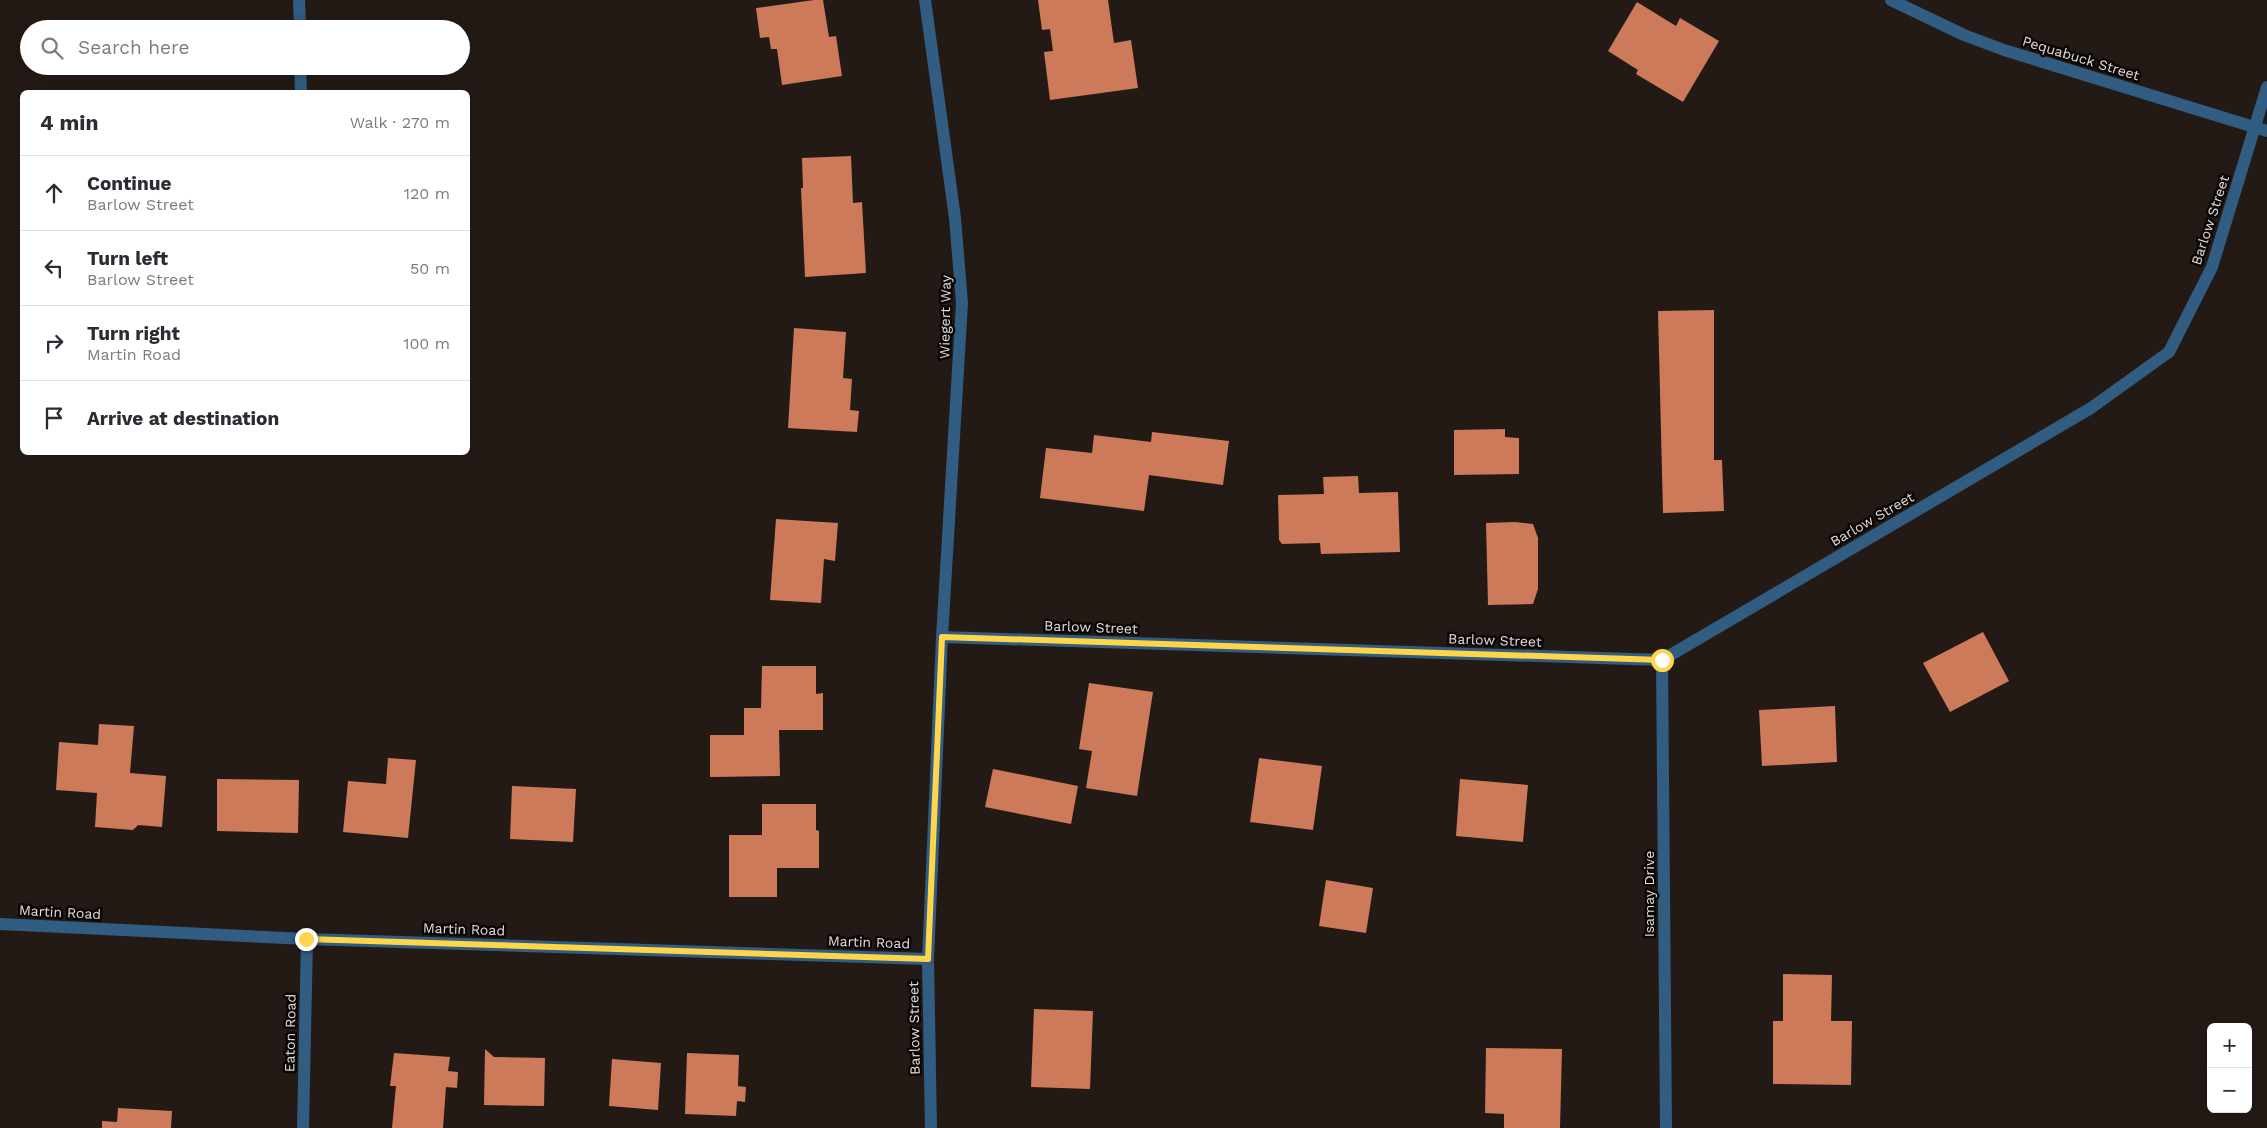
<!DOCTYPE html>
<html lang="en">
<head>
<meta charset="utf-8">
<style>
  :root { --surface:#fff; --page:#f2f2f3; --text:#2b2b33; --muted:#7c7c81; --line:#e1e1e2 }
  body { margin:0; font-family:"Work Sans",sans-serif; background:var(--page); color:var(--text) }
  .controls { position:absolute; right:15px; bottom:15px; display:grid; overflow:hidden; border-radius:8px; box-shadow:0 2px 12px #0003 }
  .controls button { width:45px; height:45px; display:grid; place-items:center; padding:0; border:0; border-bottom:1px solid var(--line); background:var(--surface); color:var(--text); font:25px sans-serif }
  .stop { position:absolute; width:15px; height:15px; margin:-11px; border:4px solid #ffd54a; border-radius:50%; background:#fff }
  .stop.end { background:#ffd54a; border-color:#fff; box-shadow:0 1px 5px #0008 }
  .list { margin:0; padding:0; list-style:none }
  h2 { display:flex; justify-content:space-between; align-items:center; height:65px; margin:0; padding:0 20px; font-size:21px }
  h2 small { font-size:16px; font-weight:400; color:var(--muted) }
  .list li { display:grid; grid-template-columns:32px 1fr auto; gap:15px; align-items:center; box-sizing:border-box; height:75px; padding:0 20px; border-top:1px solid var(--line) }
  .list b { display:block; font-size:19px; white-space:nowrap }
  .list p { margin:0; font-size:16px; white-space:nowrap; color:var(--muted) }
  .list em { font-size:16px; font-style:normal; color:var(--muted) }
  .icon { flex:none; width:28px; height:28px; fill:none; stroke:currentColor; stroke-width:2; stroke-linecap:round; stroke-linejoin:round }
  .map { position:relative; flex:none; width:2267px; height:1128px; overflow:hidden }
  .search { position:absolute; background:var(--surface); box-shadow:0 2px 12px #0003; left:20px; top:20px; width:450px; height:55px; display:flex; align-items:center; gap:12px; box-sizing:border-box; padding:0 18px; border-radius:28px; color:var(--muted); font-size:19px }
  .panel { position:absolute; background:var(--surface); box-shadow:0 2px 12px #0003; left:20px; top:90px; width:450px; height:365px; border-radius:8px }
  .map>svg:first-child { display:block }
  .building { fill:#cc7a5a }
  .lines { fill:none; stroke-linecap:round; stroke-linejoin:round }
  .minor { stroke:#315d82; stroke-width:12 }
  .route { stroke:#ffd54a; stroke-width:6 }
  .labels { text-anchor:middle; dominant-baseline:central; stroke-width:5; stroke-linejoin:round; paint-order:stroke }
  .street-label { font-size:14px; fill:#e3dcda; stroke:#0a0605 }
</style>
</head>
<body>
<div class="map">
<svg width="2267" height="1128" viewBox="0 0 2267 1128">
  <rect width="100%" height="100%" fill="#231a16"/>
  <g class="building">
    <polygon points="814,0 823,0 829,37 836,36 842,76 782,85 777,49 771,49 769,37 760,38 756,8"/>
    <polygon points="1038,0 1108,0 1114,43 1131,40 1138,88 1050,100 1044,52 1053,51 1050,29 1042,30"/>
    <polygon points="1637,2 1676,26 1680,18 1719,41 1683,102 1636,74 1638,70 1608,51"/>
    <polygon points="851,156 853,203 862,202 866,273 805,277 801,188 803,188 802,158"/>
    <polygon points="1714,310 1714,460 1722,460 1724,511 1663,513 1658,311"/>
    <polygon points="794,328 846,332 843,378 852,379 850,410 859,411 857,432 788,428"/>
    <polygon points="1505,429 1505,437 1519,438 1519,474 1454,475 1454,430"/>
    <polygon points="1152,432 1229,441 1223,485 1149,475 1144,511 1040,498 1046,448 1092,453 1094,435 1151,442"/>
    <polygon points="1358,476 1359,493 1398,492 1400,552 1321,554 1320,543 1282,544 1279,540 1278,495 1324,494 1323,477"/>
    <polygon points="776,519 838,523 835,561 824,559 821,603 770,600"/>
    <polygon points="1515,522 1533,524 1538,538 1538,589 1533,604 1488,605 1486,523"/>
    <polygon points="1983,632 2009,681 1950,712 1923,663"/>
    <polygon points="762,666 816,666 816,694 823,693 823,730 779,730 780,776 710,777 710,735 744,735 744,708 761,708"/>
    <polygon points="1089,683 1153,692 1137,796 1086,788 1092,751 1079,749"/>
    <polygon points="1835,706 1837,762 1762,766 1759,710"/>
    <polygon points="99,724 134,726 130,773 166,776 162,827 138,825 133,830 95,827 97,793 56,790 59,742 98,745"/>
    <polygon points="388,758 416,760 408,838 343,832 348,781 386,784"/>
    <polygon points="1259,758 1322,766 1313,830 1250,822"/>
    <polygon points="993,769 1078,786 1071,824 985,807"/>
    <polygon points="217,779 299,780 298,833 217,831"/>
    <polygon points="1460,779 1528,785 1523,842 1456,836"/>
    <polygon points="512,786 576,789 573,842 510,839"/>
    <polygon points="762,804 816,804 816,830 819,831 819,868 777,868 777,897 729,897 729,835 762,835"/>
    <polygon points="1326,880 1373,888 1366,933 1319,926"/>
    <polygon points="1783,974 1832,975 1831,1021 1852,1021 1851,1085 1773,1084 1773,1021 1783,1021"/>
    <polygon points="1034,1009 1093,1011 1090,1089 1031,1087"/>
    <polygon points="1486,1048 1562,1049 1560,1128 1504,1128 1504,1114 1485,1113"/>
    <polygon points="485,1049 494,1057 545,1058 544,1106 484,1105"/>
    <polygon points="394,1053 450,1057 448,1071 458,1072 457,1088 446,1087 443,1128 392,1128 396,1086 390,1086"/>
    <polygon points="687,1053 739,1055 738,1086 746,1087 745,1102 737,1101 736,1116 685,1114"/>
    <polygon points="612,1059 661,1063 658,1110 609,1106"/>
    <polygon points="118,1108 172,1111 171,1128 102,1128 102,1121 117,1122"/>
  </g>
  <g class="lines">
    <g class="minor">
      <polyline points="299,0 300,29"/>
      <polyline points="925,0 955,218 962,303 942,637 928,959 931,1128"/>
      <polyline points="1891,0 1964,35 2004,50 2267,131"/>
      <polyline points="300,66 301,92"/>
      <polyline points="942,637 1662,660 2091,408 2169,352 2212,267 2267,87"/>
      <polyline points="1662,660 1666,1128"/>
      <polyline points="0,924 307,939 928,959"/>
      <polyline points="303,1128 307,939"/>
    </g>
  </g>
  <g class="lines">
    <polyline class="route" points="306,939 928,959 942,637 1662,660"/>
  </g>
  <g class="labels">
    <g class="street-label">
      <text transform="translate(2081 58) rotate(17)">Pequabuck Street</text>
      <text transform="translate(2210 220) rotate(-72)">Barlow Street</text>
      <text transform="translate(945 317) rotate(-89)">Wiegert Way</text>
      <text transform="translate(1872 519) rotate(-30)">Barlow Street</text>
      <text transform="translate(1091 627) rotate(2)">Barlow Street</text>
      <text transform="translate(1495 640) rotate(2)">Barlow Street</text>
      <text transform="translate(1649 894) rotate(-90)">Isamay Drive</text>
      <text transform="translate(60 912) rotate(3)">Martin Road</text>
      <text transform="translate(464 929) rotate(2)">Martin Road</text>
      <text transform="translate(869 942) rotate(2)">Martin Road</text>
      <text transform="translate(914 1028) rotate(-91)">Barlow Street</text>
      <text transform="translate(290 1033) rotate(-89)">Eaton Road</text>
    </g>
  </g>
</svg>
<div class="controls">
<button>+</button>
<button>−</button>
</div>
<div class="stop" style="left:1662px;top:660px"></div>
<div class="stop end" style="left:306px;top:939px"></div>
<div class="search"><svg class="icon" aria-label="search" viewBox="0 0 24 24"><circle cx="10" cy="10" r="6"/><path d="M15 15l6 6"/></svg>Search here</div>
<section class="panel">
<h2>4 min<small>Walk · 270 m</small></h2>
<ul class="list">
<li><svg class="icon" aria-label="ahead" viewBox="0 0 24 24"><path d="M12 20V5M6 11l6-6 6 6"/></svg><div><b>Continue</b><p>Barlow Street</p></div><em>120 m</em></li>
<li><svg class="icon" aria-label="left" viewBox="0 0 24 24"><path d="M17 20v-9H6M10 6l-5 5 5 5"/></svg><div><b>Turn left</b><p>Barlow Street</p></div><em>50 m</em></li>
<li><svg class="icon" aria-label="right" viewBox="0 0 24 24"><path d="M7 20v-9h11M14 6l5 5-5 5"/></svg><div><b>Turn right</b><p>Martin Road</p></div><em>100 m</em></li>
<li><svg class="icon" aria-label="arrive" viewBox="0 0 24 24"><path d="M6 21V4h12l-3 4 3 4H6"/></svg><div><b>Arrive at destination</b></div></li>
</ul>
</section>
</div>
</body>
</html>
